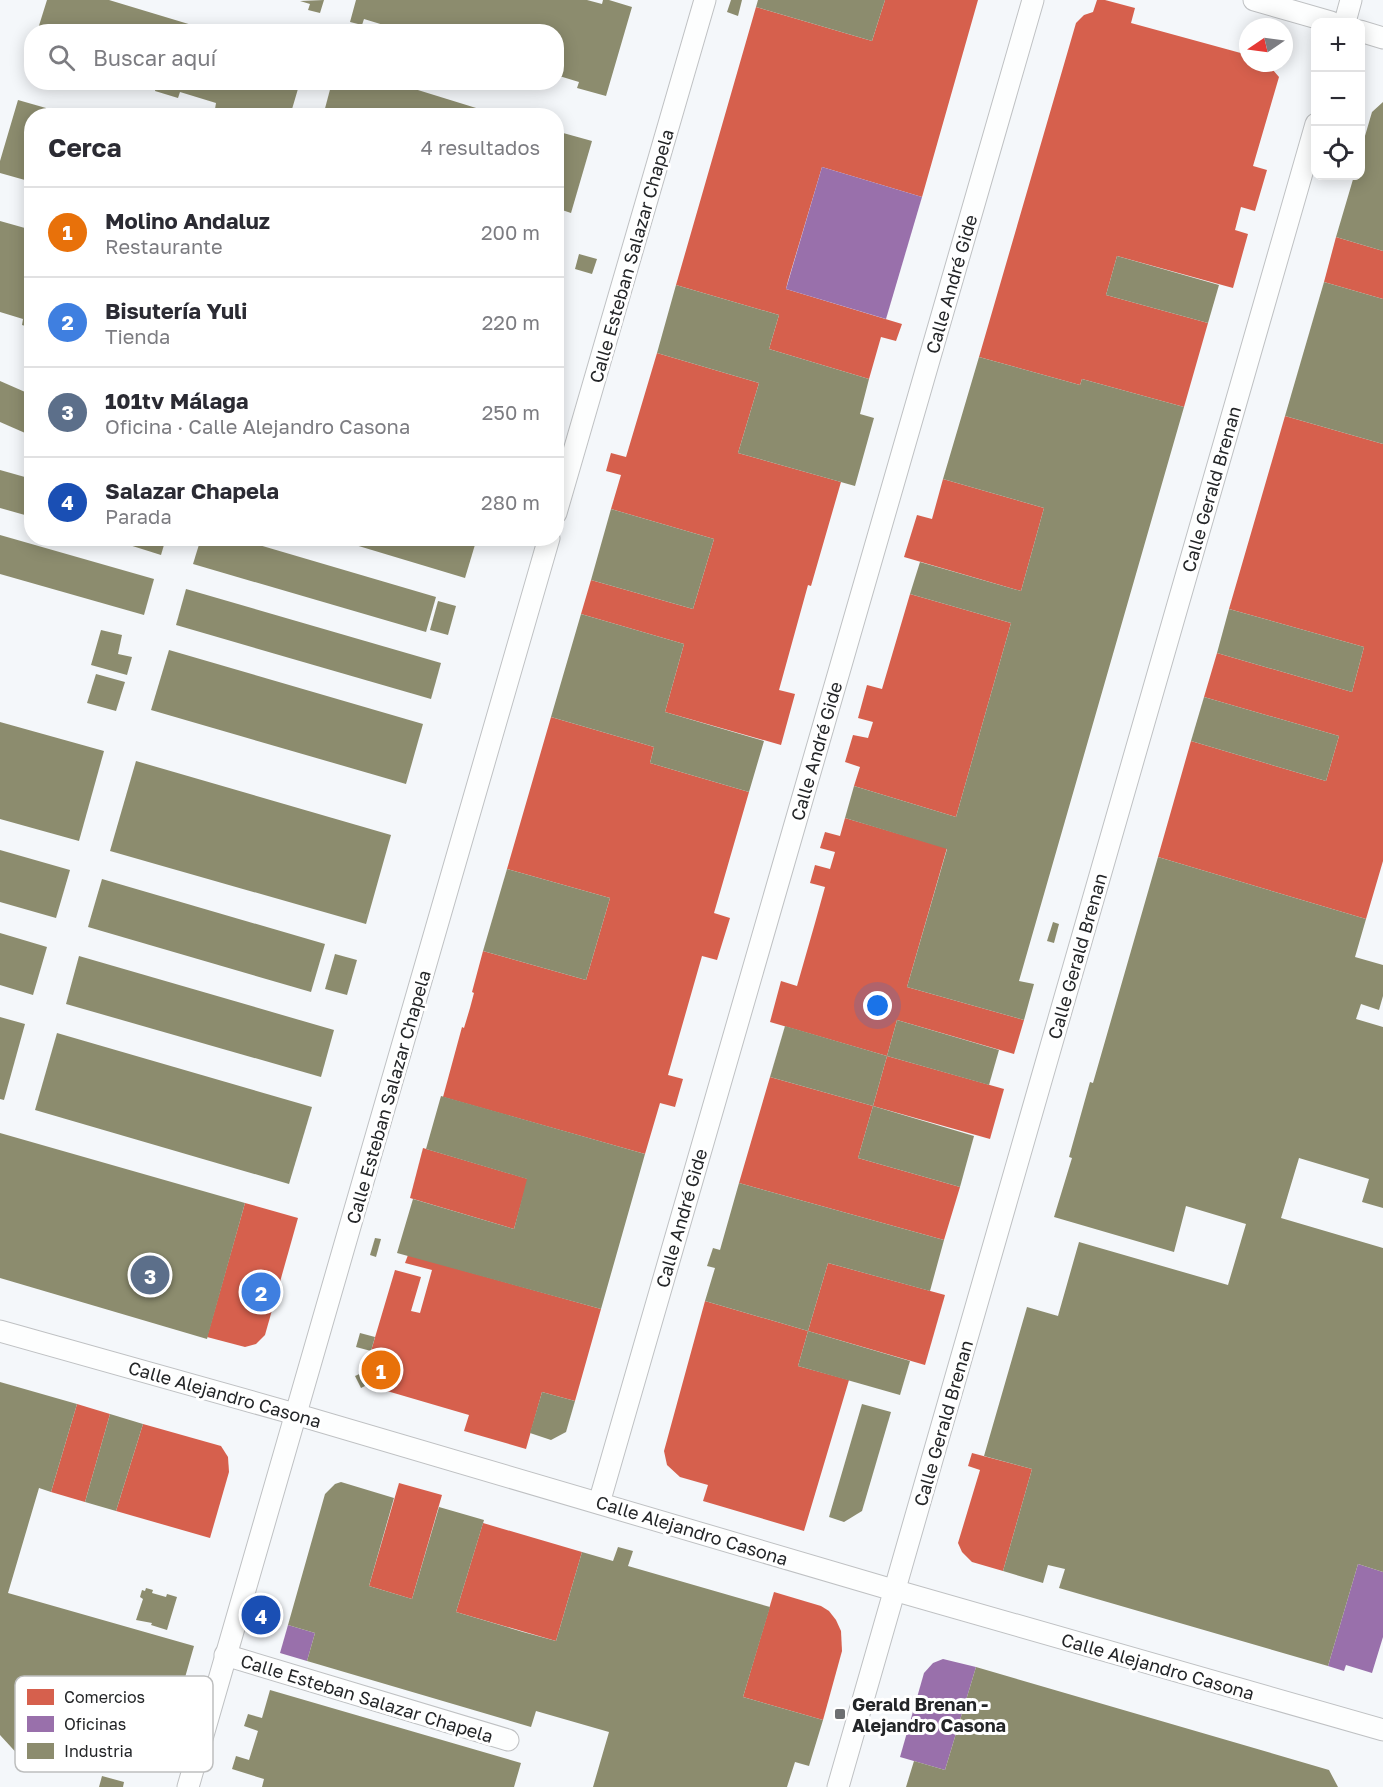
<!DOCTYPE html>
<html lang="es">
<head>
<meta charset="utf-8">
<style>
  :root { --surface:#fff; --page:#f7f7f7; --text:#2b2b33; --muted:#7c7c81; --line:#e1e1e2; --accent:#6d6f72 }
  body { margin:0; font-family:"Golos Text",sans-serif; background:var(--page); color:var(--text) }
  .controls { position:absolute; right:18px; top:18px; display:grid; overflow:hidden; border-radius:12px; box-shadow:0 3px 15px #0003 }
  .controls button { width:54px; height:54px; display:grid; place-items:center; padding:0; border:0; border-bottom:2px solid var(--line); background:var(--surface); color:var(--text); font:30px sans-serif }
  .compass { position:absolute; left:1239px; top:18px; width:54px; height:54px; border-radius:50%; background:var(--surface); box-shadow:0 3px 15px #0003; rotate:257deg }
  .you { position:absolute; left:878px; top:1006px; width:21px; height:21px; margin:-15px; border:4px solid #fff; border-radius:50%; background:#1a73e8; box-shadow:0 0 0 9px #1a73e833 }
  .badge { display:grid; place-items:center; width:39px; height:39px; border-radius:50%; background:var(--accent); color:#fff; font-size:20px; font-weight:700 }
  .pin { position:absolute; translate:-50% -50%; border:3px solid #fff; box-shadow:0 2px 6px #0006 }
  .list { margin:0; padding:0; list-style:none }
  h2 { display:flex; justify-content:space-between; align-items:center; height:78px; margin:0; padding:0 24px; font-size:26px }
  h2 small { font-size:20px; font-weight:400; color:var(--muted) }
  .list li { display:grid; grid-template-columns:39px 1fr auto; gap:18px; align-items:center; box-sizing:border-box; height:90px; padding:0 24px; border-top:2px solid var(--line) }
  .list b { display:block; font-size:22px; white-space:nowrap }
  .list p { margin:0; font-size:20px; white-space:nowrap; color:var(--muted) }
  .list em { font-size:20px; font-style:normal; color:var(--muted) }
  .icon { flex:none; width:33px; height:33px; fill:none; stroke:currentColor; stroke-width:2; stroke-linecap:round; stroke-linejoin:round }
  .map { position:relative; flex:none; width:1383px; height:1787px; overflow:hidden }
  .search { position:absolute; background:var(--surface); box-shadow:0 3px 15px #0003; left:24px; top:24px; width:540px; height:66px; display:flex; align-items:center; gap:15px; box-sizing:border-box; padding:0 21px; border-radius:24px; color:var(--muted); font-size:22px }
  .panel { position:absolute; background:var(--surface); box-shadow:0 3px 15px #0003; left:24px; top:108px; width:540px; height:438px; border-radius:24px }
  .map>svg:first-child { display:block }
  .shops { fill:#d6604d }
  .offices { fill:#9970ab }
  .industry { fill:#8c8c6e }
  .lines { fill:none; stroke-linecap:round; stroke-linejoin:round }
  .minor-casing { stroke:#bfc1c3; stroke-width:23 }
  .minor { stroke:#fdfefe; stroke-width:21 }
  .poi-dot { fill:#6d6f72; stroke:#fff; stroke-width:2 }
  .labels { text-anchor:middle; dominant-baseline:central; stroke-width:6; stroke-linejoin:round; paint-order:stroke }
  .street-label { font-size:18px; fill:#242628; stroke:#fff }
  .poi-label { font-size:18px; font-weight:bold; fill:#242628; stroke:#fff; text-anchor:start }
  .key { fill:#fff; stroke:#bdbebe; stroke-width:1.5 }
  .key-label { font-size:16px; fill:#242628 }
</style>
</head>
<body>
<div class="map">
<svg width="1383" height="1787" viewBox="0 0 1383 1787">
  <rect width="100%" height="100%" fill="#f4f7fa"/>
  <g class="shops">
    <polygon points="885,0 978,0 922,197 822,167 788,281 786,289 902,324 896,341 881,337 869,379 769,349 779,315 676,285 756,7 872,41"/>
    <polygon points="1097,0 1105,0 1135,8 1131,23 1248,55 1248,63 1267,63 1279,77 1253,166 1267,170 1255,211 1241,207 1235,230 1248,234 1233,288 1117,256 1106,295 1208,323 1184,407 1082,379 1080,385 979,357 1076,23 1084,15 1093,12"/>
    <polygon points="1336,237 1383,251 1383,299 1324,282"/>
    <polygon points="657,353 759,383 738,453 841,482 811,586 808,585 779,690 795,694 781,745 665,712 684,644 581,614 591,580 693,609 714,539 611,509 621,475 606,471 611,453 626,457"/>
    <polygon points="1285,416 1383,444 1383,861 1366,919 1158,857 1191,741 1326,781 1339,736 1204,697 1217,653 1352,692 1364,647 1229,609"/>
    <polygon points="943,479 1044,508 1021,591 904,557 917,515 932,519"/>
    <polygon points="910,594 1011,623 956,817 854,786 860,767 845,762 853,735 868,738 873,722 858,718 867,685 882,689"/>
    <polygon points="551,717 654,747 650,763 749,792 714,913 730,918 717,960 702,956 668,1075 683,1079 675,1107 660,1103 645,1154 443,1097 462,1027 464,1028 470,1008 474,993 472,992 483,951 586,980 610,898 507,869"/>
    <polygon points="845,818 947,848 907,987 1024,1020 1014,1054 897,1020 887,1056 770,1022 781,981 797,986 815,923 825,887 810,883 815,865 830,869 835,852 820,848 825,832 840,836"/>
    <polygon points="887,1056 1004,1089 990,1139 873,1106"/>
    <polygon points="770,1077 873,1106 858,1158 960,1187 944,1240 739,1183"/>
    <polygon points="423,1148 528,1179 514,1229 410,1198"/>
    <polygon points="245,1203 298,1218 265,1335 256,1344 245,1347 207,1337"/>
    <polygon points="408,1255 601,1309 575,1401 542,1392 526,1449 464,1431 469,1415 387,1391 377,1385 370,1377 368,1361 395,1270 421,1277 411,1311 420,1313 432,1270 405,1263"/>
    <polygon points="828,1263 945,1295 925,1365 808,1331"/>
    <polygon points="705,1301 808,1331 798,1366 849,1380 804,1531 703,1501 708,1485 680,1477 667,1465 664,1451"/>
    <polygon points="77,1404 110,1414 85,1502 51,1492"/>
    <polygon points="143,1424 221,1446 228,1457 229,1472 210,1538 116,1511"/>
    <polygon points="972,1453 1032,1469 1003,1571 972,1562 962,1552 958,1543 980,1470 968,1466"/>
    <polygon points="399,1483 442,1495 412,1599 369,1586"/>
    <polygon points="483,1523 582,1552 556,1641 456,1612"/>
    <polygon points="774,1592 821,1606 829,1611 836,1620 841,1631 842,1651 823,1720 743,1697"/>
  </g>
  <g class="offices">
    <polygon points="822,167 922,197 886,319 786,289"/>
    <polygon points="1358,1564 1383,1572 1383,1637 1372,1673 1346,1665 1344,1671 1328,1666"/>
    <polygon points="288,1625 315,1633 307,1661 280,1653"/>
    <polygon points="943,1659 976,1667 945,1770 900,1757 924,1673 933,1663"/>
  </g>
  <g class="industry">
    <polygon points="47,0 109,0 215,32 37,32"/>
    <polygon points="324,0 320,13 308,10 310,4 300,1"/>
    <polygon points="356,0 587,0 602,4 603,0 609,0 632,7 606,96 577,88 579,82 556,75 556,32 399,32 400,30 364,19 362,25 350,22"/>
    <polygon points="731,0 742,0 738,16 727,12"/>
    <polygon points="758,0 885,0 872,41 756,7"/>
    <polygon points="149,82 300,82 290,116 260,116 240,110 238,116 215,109 216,103 180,92 178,98 155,91 156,85"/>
    <polygon points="332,82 392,82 502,116 323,116"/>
    <polygon points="18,100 46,108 44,116 32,116 32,182 0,173 0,161"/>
    <polygon points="1383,102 1383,251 1336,237 1354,176 1360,176 1360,153 1372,112"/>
    <polygon points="556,131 592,141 571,213 556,208"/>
    <polygon points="0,221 32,230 32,328 22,325 23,319 0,312"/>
    <polygon points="579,254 597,259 592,274 575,269"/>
    <polygon points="1117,256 1219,285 1208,323 1106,295"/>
    <polygon points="1324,282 1383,299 1383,444 1285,416"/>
    <polygon points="676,285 779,315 769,349 869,379 860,414 874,418 855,486 738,453 759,383 657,353"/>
    <polygon points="979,357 1080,385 1082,379 1184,407 1019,981 1034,984 1024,1020 907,987 947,849 845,818 854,786 956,817 1011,623 910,594 920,562 1021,591 1044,508 943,479"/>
    <polygon points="0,381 32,395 32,436 0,422"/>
    <polygon points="0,470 32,479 32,517 0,508"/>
    <polygon points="611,509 714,539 693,609 591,580"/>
    <polygon points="0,535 154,579 144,615 0,574"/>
    <polygon points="107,538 166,538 161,555"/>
    <polygon points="201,538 235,538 436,597 426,632 193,564"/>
    <polygon points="332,538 477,538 465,578"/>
    <polygon points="186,589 441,663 431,699 176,625"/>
    <polygon points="438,601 456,606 448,635 430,630"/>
    <polygon points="1229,609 1364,647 1352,692 1217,653"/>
    <polygon points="581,614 684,644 665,712 764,741 749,792 650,763 654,747 551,717"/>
    <polygon points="101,630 122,635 118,654 132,657 127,675 91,665"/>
    <polygon points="169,650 423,724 406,784 151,710"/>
    <polygon points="96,674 125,682 116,711 87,703"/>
    <polygon points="1204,697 1339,736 1326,781 1191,741"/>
    <polygon points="0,722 104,751 79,841 0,819"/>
    <polygon points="136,761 391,835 366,924 110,851"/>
    <polygon points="0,850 70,870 56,918 0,902"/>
    <polygon points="1158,857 1366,919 1355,957 1383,965 1383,996 1379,1010 1361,1004 1356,1019 1383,1027 1383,1208 1362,1202 1369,1179 1299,1158 1281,1218 1383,1248 1383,1572 1358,1564 1328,1666 1059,1588 1065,1569 1048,1565 1043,1583 1003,1571 1032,1469 984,1456 1027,1307 1058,1316 1079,1242 1228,1285 1246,1224 1186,1206 1174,1252 1054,1217 1072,1158 1069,1157 1090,1082 1093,1083"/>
    <polygon points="507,869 610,898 586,980 483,951"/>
    <polygon points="102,879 325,944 311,992 88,927"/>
    <polygon points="1053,922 1059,924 1054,943 1047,941"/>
    <polygon points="0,933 47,947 33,995 0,985"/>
    <polygon points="335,954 357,960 347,995 325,989"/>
    <polygon points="79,956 334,1030 321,1077 66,1004"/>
    <polygon points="0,1017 25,1024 4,1100 0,1099"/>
    <polygon points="897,1020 999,1050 989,1085 887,1056"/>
    <polygon points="785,1026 887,1056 873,1106 770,1077"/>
    <polygon points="57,1033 312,1107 289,1184 35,1110"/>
    <polygon points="441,1096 645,1154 601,1309 397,1253 413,1199 514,1229 527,1179 426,1149"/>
    <polygon points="873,1106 974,1136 960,1187 858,1158"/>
    <polygon points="0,1133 245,1203 207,1339 0,1278"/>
    <polygon points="739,1183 944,1240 930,1291 828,1263 808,1331 705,1301 715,1268 707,1266 713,1248 720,1250"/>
    <polygon points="375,1238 381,1239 376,1257 370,1255"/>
    <polygon points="808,1331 910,1361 900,1395 798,1366"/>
    <polygon points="360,1333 375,1337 371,1351 356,1347"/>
    <polygon points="368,1370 373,1382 361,1388 355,1376"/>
    <polygon points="0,1382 77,1404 51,1492 39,1488 8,1593 194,1646 164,1751 134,1742 125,1772 26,1743 22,1759 0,1735"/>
    <polygon points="542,1392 575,1401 566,1432 551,1440 530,1433"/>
    <polygon points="862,1404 891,1412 862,1511 844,1522 829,1517"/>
    <polygon points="110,1414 143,1424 116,1511 85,1502"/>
    <polygon points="341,1482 394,1498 369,1586 412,1599 439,1507 484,1520 456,1612 523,1632 556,1641 582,1552 613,1561 618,1547 633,1551 628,1566 770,1607 743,1697 823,1720 809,1766 795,1762 787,1787 593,1787 609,1732 536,1711 531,1727 307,1661 315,1633 288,1625 325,1494 335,1484"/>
    <polygon points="146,1588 153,1590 152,1593 166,1597 167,1594 177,1597 167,1630 151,1625 152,1623 136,1620 143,1599 140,1597 142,1590 145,1591"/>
    <polygon points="976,1667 1329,1770 1338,1787 906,1787 914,1761 945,1770"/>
    <polygon points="270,1690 521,1763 514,1787 262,1787 264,1779 232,1769 236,1756 249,1760 258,1731 244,1726 248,1714 262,1718"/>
    <polygon points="102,1776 124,1782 123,1787 99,1787"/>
  </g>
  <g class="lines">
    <g class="minor-casing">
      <g id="minor">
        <polyline points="1254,0 1331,22"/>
        <polyline points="1345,22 1351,0"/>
        <polyline points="1360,31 1383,38"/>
        <polyline points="556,513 705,0"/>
        <polyline points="0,1331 295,1414 883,1587 1383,1730"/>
        <polyline points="599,1503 1033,0"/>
        <polyline points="225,1655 508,1740"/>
        <polyline points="188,1787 549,538"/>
        <polyline points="838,1787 1316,124"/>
      </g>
    </g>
    <use href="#minor" class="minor"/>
  </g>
  <rect class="poi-dot" x="834" y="1708" width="12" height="12" rx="3"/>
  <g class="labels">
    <g class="street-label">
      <text transform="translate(631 256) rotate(-74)">Calle Esteban Salazar Chapela</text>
      <text transform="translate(951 284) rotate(-74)">Calle André Gide</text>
      <text transform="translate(1211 489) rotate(-74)">Calle Gerald Brenan</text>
      <text transform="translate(816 751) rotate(-74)">Calle André Gide</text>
      <text transform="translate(1077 956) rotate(-74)">Calle Gerald Brenan</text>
      <text transform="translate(388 1097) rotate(-74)">Calle Esteban Salazar Chapela</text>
      <text transform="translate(681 1218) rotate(-74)">Calle André Gide</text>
      <text transform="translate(225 1394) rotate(16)">Calle Alejandro Casona</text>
      <text transform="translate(943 1423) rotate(-74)">Calle Gerald Brenan</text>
      <text transform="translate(692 1530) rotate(17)">Calle Alejandro Casona</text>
      <text transform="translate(1158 1666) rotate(16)">Calle Alejandro Casona</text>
      <text transform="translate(367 1698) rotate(17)">Calle Esteban Salazar Chapela</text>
    </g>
    <g class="poi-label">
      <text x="852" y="1704">Gerald Brenan -<tspan x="852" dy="21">Alejandro Casona</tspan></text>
    </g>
  </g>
  <rect x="15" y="1676" width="198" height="96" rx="9" class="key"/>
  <rect x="27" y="1689" width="27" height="16" fill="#d6604d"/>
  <rect x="27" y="1716" width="27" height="16" fill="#9970ab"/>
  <rect x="27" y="1743" width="27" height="16" fill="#8c8c6e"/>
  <g class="key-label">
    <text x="64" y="1703">Comercios</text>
    <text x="64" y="1730">Oficinas</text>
    <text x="64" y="1757">Industria</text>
  </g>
</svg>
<div class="controls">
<button>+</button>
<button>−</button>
<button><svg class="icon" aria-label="locate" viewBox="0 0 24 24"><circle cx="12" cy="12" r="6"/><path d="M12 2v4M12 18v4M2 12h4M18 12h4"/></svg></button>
</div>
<svg class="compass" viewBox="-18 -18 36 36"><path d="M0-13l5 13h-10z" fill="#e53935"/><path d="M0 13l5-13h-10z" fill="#7c7c81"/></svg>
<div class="you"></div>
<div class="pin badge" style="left:381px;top:1370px;background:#e8710a">1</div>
<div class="pin badge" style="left:261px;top:1292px;background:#3f7fe0">2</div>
<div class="pin badge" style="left:150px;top:1275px;background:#5c6f8a">3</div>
<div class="pin badge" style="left:261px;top:1615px;background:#1a4fb4">4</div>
<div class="search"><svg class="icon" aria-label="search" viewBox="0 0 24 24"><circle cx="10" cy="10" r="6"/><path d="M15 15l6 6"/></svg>Buscar aquí</div>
<section class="panel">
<h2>Cerca<small>4 resultados</small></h2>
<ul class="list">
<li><span class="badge" style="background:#e8710a">1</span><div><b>Molino Andaluz</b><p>Restaurante</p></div><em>200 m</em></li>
<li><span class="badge" style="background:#3f7fe0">2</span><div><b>Bisutería Yuli</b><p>Tienda</p></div><em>220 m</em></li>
<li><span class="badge" style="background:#5c6f8a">3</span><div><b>101tv Málaga</b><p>Oficina · Calle Alejandro Casona</p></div><em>250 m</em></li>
<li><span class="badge" style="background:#1a4fb4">4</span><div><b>Salazar Chapela</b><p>Parada</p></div><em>280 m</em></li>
</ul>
</section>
</div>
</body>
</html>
